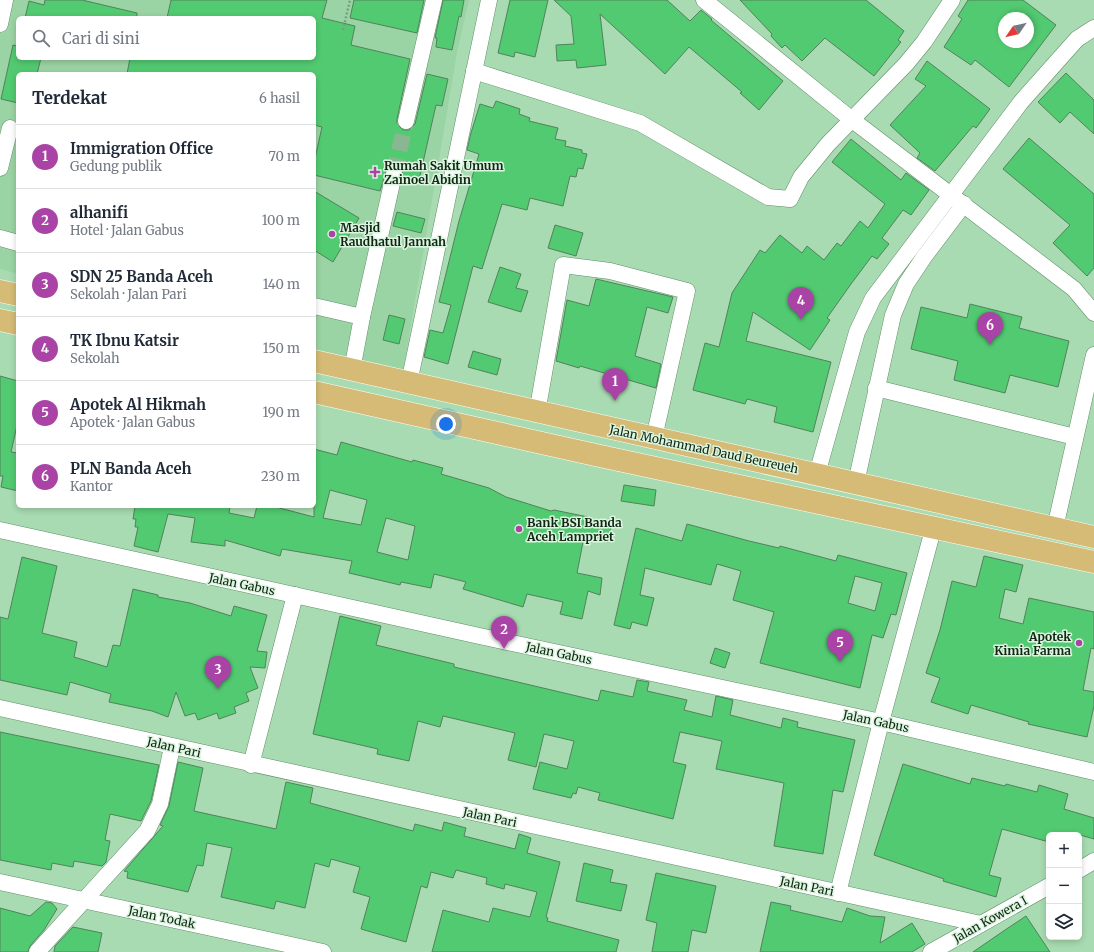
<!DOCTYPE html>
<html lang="id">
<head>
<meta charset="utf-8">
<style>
  :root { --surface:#fff; --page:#f6f6f7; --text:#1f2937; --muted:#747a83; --line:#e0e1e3; --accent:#aa43a6 }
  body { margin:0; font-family:Merriweather,serif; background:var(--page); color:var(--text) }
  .controls { position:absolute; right:12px; bottom:12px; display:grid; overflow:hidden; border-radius:6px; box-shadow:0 2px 6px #0003 }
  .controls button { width:36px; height:36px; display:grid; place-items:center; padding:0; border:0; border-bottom:1px solid var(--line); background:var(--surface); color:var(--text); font:20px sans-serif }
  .compass { position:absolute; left:998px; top:12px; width:36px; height:36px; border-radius:50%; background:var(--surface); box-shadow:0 2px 6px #0003; rotate:236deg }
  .you { position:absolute; left:446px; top:424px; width:14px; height:14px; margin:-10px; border:3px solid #fff; border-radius:50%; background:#1a73e8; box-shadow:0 0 0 6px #1a73e833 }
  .badge { display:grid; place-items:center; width:26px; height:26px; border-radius:50%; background:var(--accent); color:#fff; font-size:13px; font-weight:700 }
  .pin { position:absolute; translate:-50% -33px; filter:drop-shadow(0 1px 2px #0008) }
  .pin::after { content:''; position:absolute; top:21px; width:14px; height:12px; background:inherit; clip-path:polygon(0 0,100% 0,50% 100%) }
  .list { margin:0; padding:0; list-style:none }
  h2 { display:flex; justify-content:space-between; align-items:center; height:52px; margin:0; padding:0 16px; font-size:17px }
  h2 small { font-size:13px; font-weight:400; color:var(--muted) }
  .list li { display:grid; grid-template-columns:26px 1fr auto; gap:12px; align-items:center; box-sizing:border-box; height:64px; padding:0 16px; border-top:1px solid var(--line) }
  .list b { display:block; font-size:15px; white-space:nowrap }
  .list p { margin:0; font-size:13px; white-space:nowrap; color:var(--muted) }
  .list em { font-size:13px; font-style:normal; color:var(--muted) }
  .icon { flex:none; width:22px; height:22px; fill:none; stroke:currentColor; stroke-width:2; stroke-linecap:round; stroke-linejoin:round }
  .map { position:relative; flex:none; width:1094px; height:952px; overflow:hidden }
  .search { position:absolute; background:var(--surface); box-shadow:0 2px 6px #0003; left:16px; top:16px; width:300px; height:44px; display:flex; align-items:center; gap:10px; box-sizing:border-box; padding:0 14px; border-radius:6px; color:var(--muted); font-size:15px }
  .panel { position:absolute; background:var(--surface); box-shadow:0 2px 6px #0003; left:16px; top:72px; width:300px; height:436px; border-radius:6px }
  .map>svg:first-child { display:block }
  .built { fill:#9bd4a4; fill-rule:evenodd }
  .building { fill:#52ca71; stroke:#52825b; fill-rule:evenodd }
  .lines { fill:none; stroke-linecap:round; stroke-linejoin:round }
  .minor-tunnel { stroke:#8ab792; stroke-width:16; stroke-dasharray:16 8; stroke-linecap:butt }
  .minor-casing { stroke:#5f8f68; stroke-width:17 }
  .highway-casing { stroke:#fff; stroke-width:23 }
  .path { stroke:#77a07f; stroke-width:2.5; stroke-dasharray:2 2; stroke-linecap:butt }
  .minor { stroke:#fff; stroke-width:16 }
  .highway { stroke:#d5bb76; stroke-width:22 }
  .poi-dot { fill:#aa43a6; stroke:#dbf5df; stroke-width:1.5 }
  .labels { text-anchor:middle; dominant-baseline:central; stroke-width:3; stroke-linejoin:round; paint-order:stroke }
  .poi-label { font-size:12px; font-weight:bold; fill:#112515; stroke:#dbf5df; text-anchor:start }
  .street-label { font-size:12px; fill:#112515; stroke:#dbf5df }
</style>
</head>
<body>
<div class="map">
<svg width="1094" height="952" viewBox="0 0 1094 952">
  <rect width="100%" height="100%" fill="#a8dbb1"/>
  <path class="built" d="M0,0H469L457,53L403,372L314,350V74H18V274L0,269ZM18,18H314V58H18Z"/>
  <g class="building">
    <polygon points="45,0 82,0 137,13 137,18 25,18 29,1 44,5"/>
    <polygon points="171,0 327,0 322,18 355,26 351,45 410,59 397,119 397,124 403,130 409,130 415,124 427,74 448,79 442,106 436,105 419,180 403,176 401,167 396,165 387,168 380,191 314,175 314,163 322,127 314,125 314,74 127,74 130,58 314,58 314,18 167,18"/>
    <polygon points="354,0 424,0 417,33 350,18"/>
    <polygon points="443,0 464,0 461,17 459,16 452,50 436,47 437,38 435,38"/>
    <polygon points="510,0 548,0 535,57 515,52 514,57 498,53"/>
    <polygon points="554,0 667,0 690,21 701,10 712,19 711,20 783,81 759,110 740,93 742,92 689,47 665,74 600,14 606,65 577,68 576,60 557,61 556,45 574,44 571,16"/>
    <polygon points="740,0 866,0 904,31 898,40 901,42 874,76 825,38 802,61 785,45 782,48 771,36 772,34"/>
    <path d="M968,0H1023L1056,25L1009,87L975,60L971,65L944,47L962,19L958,16ZM1004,18H1028V42H1004Z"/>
    <polygon points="13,45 18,46 18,58 41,58 37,74 18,74 18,103 1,99"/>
    <polygon points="927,61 990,109 976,128 973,126 935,171 917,158 920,153 890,125 926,86 915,79"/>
    <polygon points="1066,73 1094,100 1094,134 1070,112 1060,123 1038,102"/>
    <polygon points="496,101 520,109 519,114 530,118 529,121 558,128 555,139 566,141 565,146 582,150 582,153 587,154 583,169 578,168 576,177 570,176 563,206 530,198 527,210 502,204 482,269 473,266 448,364 424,357 430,330 443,333 451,305 439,302 459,221 479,154 467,150 471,133 480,104 493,108"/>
    <polygon points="1029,138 1094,194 1094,268 1087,276 1053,243 1070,225 1003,169"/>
    <polygon points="851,139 901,180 906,173 929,190 911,215 903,210 882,238 889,244 877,259 872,256 851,284 827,318 830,320 810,350 753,312 746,341 831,362 813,432 774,422 777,407 747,399 745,404 693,390 705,343 719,347 732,293 760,250 765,253 780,235 802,253 807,246 824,260 837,243 841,246 860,221 868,228 885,204 832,162"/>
    <polygon points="314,191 359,218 333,262 314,250"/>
    <polygon points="397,212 425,219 421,233 393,226"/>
    <polygon points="555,225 583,233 576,256 548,248"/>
    <polygon points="500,267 521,274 516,288 528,291 521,312 488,302"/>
    <polygon points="596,279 673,297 668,313 647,307 635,356 661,364 656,388 580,366 579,368 556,361 567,300 589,306"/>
    <polygon points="970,304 1022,317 1019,328 1069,341 1058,387 1010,375 1005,393 954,380 958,361 911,349 921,307 967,318"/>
    <polygon points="389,315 405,319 399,344 383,340"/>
    <polygon points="473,351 501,359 497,375 468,367"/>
    <polygon points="0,376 18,381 18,421 11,452 18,453 18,491 1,487 3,476 0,476"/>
    <path d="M341,442L412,462L413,460L443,468L441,474L489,488L506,497L551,511L554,510L588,517L587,522L611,526L608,542L584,537L577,573L602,578L600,595L588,591L582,619L560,614L563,602L527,594L523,607L463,589L466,582L434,574L431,588L401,582L400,585L349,573L352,561L282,549L280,556L225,540V546L191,542L195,518L168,514L158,552L134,546L138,527H135L136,519H133L135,506H230L229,513L254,518L257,506H272L314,517V449L337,455ZM330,490L367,500L361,525L323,518ZM386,518L415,526L408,560L377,552Z"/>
    <polygon points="624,485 656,490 654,506 621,501"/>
    <path d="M687,524L749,541L779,548L780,546L836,561L838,555L907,573L896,615L891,614L883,638L872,635L860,688L760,663L774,612L733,600L741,571L717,564L711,585L645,568L640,595L654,598L647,626L632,622L630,629L614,625L636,528L682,541ZM855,576L882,583L875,611L848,603Z"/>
    <polygon points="984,556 1023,565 1016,592 1005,589 999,618 1023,624 1029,598 1094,612 1094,649 1091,648 1083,690 1094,692 1094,706 1087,737 1028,724 1029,722 971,705 968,714 931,702 940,678 926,673 940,630 952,581 976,587"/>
    <polygon points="22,557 57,566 42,633 77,642 74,657 107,667 113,645 120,646 133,589 158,595 158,597 190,603 231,616 234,606 267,615 257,651 267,652 265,668 250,667 258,688 246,693 249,701 234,707 236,713 219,719 217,713 198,720 195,713 185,716 176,692 168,717 152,711 109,702 111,694 70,682 67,695 0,680 0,617 8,619"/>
    <polygon points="340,616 381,626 376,645 454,664 454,667 598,701 601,690 633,697 637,680 649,682 647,691 687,700 684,710 712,717 716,696 733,700 730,715 781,728 783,718 798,722 797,727 855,740 843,792 833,790 823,854 774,846 784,783 716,769 722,741 680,732 673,762 686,765 673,819 598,800 600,793 578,787 576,794 573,793 571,798 533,789 540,762 567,769 574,741 544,734 536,767 508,760 515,733 443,716 440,727 418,721 409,761 377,754 378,749 313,734"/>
    <polygon points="715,648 730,653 725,668 710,663"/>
    <polygon points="0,732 159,765 151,801 141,821 110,814 105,840 110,841 106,862 102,866 74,861 73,867 52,863 51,870 0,860"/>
    <polygon points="178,762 203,768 194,811 276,829 286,782 313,788 310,803 413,831 415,824 442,831 444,822 466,828 464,836 515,849 519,834 531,838 527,853 560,862 546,917 548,918 547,921 619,940 616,952 432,952 443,910 489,922 493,908 530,917 537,892 505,884 504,889 486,884 487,878 456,870 453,878 431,872 427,888 421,886 406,942 361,929 370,897 353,892 360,867 331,859 329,867 315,863 305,908 276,901 274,909 221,897 232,848 207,843 203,866 197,865 188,892 127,878 128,872 124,871 163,826 160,825 169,806"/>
    <polygon points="903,764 970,784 972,778 1005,786 1006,784 1037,792 1039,785 1068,794 1064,809 1094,818 1094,839 1080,835 1049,835 1049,842 1002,829 989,875 1001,878 996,897 943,881 944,879 874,855"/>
    <polygon points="584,863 613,870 610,882 627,885 621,911 576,901"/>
    <polygon points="656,873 716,886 706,933 692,930 688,952 652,952 657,923 646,920"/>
    <polygon points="46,902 52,903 57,909 44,930 30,946 28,952 0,952 0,908 30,916"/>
    <polygon points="771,902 791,906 790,910 842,922 847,908 870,916 885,917 880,943 912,923 925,944 912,952 760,952"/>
    <polygon points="1026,916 1050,952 973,952 1005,930"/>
    <polygon points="73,927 102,933 98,952 54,952 55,946"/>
  </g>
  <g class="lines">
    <polyline class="minor-tunnel" points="394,174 406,121"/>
    <g class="minor-casing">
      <g id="minor">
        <polyline points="704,0 851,119 1074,289 1094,313"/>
        <polyline points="0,24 5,0"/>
        <polyline points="474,71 640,123 768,197 790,199 801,177 828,144 906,64 924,42 952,0"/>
        <polyline points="406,121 434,0"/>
        <polyline points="0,168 10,128"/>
        <polyline points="0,238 18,243"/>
        <polyline points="314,306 362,317 352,370"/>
        <polyline points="362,317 394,174"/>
        <polyline points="409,383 489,0"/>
        <polyline points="876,388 1075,437"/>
        <polyline points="537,413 563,265 610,271 687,291 654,438"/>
        <polyline points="817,474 857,332 873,298 1021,102 1077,39 1094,28"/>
        <polyline points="856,483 893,315 906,284 924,257 964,204"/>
        <polyline points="1055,528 1094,355"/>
        <polyline points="0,530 484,637 881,722 1094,772"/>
        <polyline points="0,708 981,924"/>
        <polyline points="251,765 295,595"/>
        <polyline points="1079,870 1094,861"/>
        <polyline points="0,882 323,952"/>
        <polyline points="838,893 881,722 934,526"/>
        <polyline points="37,952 147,831 160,804 172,747"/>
        <polyline points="931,952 1049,886"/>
      </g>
    </g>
    <g class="highway-casing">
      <g id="highway">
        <polyline points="0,291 18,295"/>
        <polyline points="0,320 18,324"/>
        <polyline points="314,361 1094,537"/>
        <polyline points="314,392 600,456 1094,562"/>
      </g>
    </g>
    <polyline class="path" points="343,30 350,0"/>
    <use href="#minor" class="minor"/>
    <use href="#highway" class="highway"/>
  </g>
  <g class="poi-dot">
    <path d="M373 166h4v4h4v4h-4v4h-4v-4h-4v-4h4z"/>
    <circle cx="332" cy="234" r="4"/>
    <circle cx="519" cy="529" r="4"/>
    <circle cx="1079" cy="643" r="4"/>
  </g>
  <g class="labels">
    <g class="poi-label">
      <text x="384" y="165">Rumah Sakit Umum<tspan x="384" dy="14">Zainoel Abidin</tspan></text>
      <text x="340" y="227">Masjid<tspan x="340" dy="14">Raudhatul Jannah</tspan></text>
      <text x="527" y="522">Bank BSI Banda<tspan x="527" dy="14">Aceh Lampriet</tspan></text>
      <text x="1071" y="636" text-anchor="end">Apotek<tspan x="1071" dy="14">Kimia Farma</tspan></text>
    </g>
    <g class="street-label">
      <text transform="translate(704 449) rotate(12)">Jalan Mohammad Daud Beureueh</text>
      <text transform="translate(242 584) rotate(12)">Jalan Gabus</text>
      <text transform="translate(559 653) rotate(12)">Jalan Gabus</text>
      <text transform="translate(876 721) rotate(12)">Jalan Gabus</text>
      <text transform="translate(174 747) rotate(13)">Jalan Pari</text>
      <text transform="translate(490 817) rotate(12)">Jalan Pari</text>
      <text transform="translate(807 886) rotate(12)">Jalan Pari</text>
      <text transform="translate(162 917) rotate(12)">Jalan Todak</text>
      <text transform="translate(990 919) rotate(-29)">Jalan Kowera I</text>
    </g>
  </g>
</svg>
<div class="controls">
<button>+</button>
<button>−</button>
<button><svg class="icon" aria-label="layers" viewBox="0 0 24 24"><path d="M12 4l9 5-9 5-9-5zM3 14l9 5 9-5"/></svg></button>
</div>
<svg class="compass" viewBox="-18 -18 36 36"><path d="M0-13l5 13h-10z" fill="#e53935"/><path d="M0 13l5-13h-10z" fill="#747a83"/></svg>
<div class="you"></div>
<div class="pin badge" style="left:615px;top:401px">1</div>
<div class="pin badge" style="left:504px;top:649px">2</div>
<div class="pin badge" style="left:218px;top:689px">3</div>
<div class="pin badge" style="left:801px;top:320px">4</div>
<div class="pin badge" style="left:840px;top:662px">5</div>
<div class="pin badge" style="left:990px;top:345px">6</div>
<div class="search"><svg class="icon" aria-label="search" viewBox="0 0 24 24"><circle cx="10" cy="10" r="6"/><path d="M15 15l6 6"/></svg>Cari di sini</div>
<section class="panel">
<h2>Terdekat<small>6 hasil</small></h2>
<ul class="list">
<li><span class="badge">1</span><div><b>Immigration Office</b><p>Gedung publik</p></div><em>70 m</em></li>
<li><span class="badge">2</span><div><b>alhanifi</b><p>Hotel · Jalan Gabus</p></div><em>100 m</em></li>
<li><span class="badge">3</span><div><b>SDN 25 Banda Aceh</b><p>Sekolah · Jalan Pari</p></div><em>140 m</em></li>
<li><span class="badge">4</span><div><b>TK Ibnu Katsir</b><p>Sekolah</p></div><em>150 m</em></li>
<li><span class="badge">5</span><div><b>Apotek Al Hikmah</b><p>Apotek · Jalan Gabus</p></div><em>190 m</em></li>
<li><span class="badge">6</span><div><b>PLN Banda Aceh</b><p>Kantor</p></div><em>230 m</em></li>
</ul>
</section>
</div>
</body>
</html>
